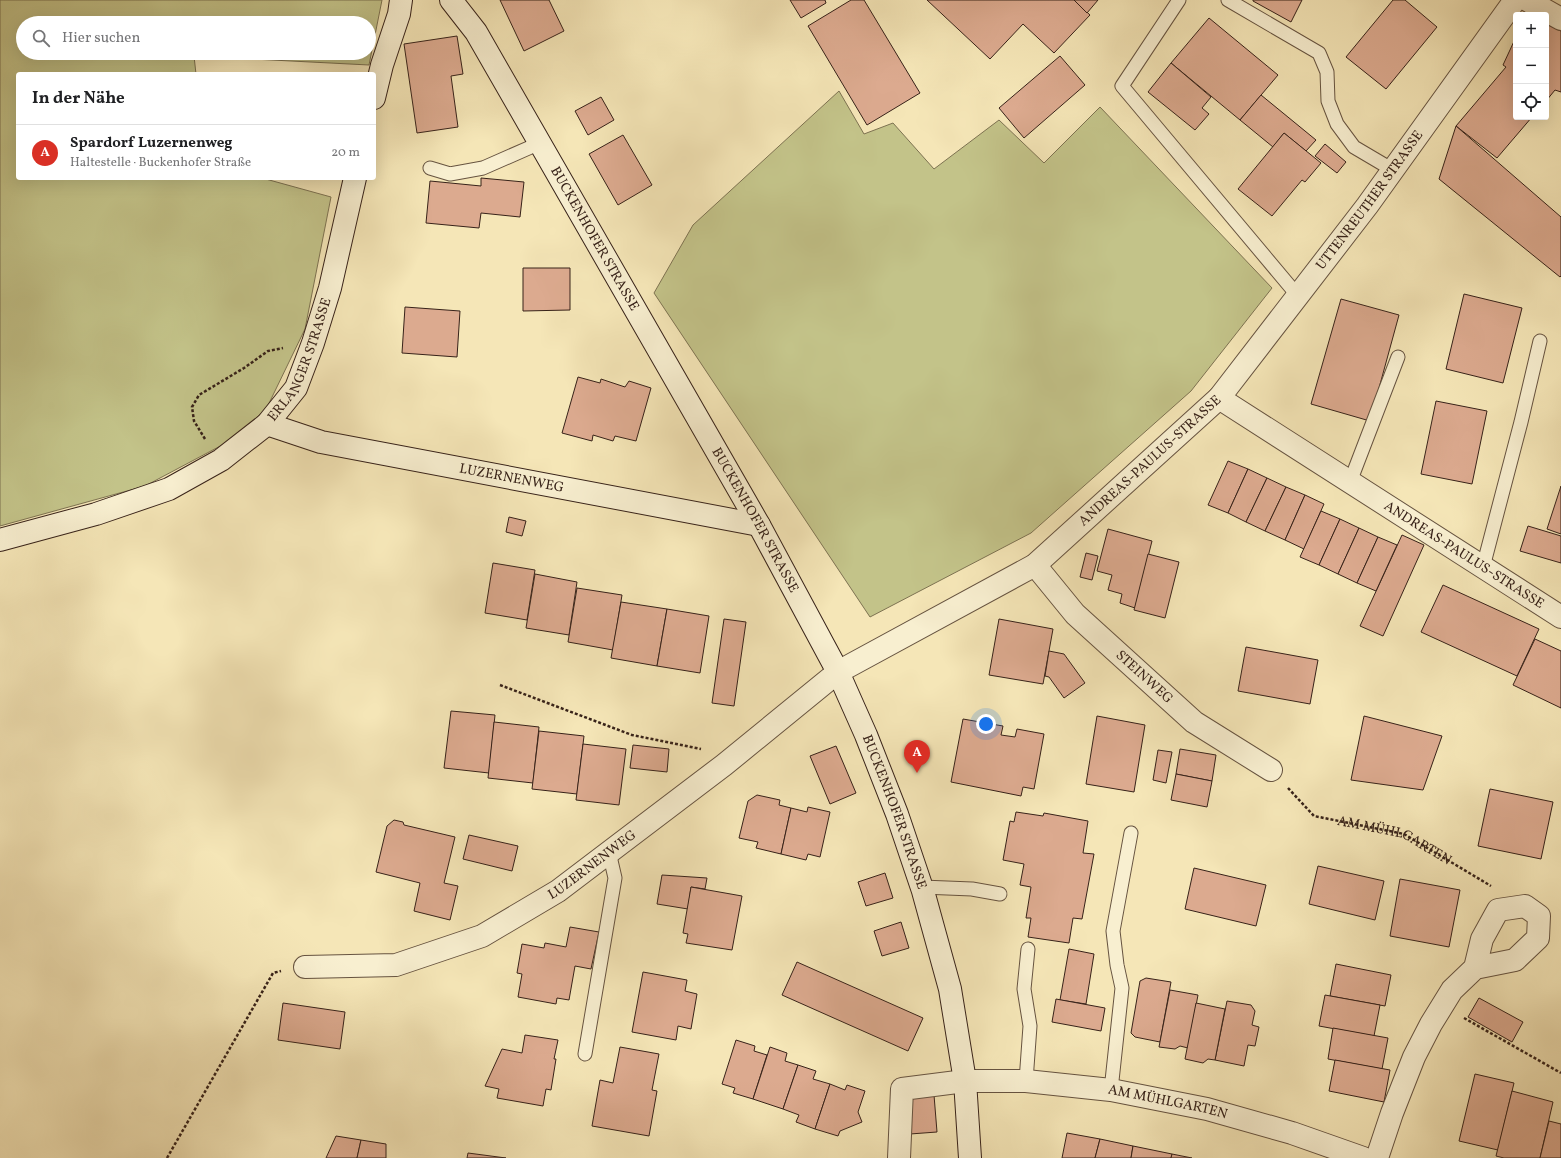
<!DOCTYPE html>
<html lang="de">
<head>
<meta charset="utf-8">
<style>
  :root { --surface:#fff; --page:#f2f2f2; --text:#202124; --muted:#757577; --line:#e0e0e0; --accent:#d93025 }
  body { margin:0; font-family:Vollkorn,serif; background:var(--page); color:var(--text) }
  .controls { position:absolute; right:12px; top:12px; display:grid; overflow:hidden; border-radius:4px; box-shadow:0 4px 16px #0002 }
  .controls button { width:36px; height:36px; display:grid; place-items:center; padding:0; border:0; border-bottom:1px solid var(--line); background:var(--surface); color:var(--text); font:20px sans-serif }
  .you { position:absolute; left:986px; top:724px; width:14px; height:14px; margin:-10px; border:3px solid #fff; border-radius:50%; background:#1a73e8; box-shadow:0 0 0 6px #1a73e833 }
  .badge { display:grid; place-items:center; width:26px; height:26px; border-radius:50%; background:var(--accent); color:#fff; font-size:13px; font-weight:700 }
  .pin { position:absolute; translate:-50% -33px; filter:drop-shadow(0 1px 2px #0008) }
  .pin::after { content:''; position:absolute; top:21px; width:14px; height:12px; background:inherit; clip-path:polygon(0 0,100% 0,50% 100%) }
  .list { margin:0; padding:0; list-style:none }
  h2 { display:flex; justify-content:space-between; align-items:center; height:52px; margin:0; padding:0 16px; font-size:17px }
  h2 small { font-size:13px; font-weight:400; color:var(--muted) }
  .list li { display:grid; grid-template-columns:26px 1fr auto; gap:12px; align-items:center; box-sizing:border-box; height:56px; padding:0 16px; border-top:1px solid var(--line) }
  .list b { display:block; font-size:15px; white-space:nowrap }
  .list p { margin:0; font-size:13px; white-space:nowrap; color:var(--muted) }
  .list em { font-size:13px; font-style:normal; color:var(--muted) }
  .icon { flex:none; width:22px; height:22px; fill:none; stroke:currentColor; stroke-width:2; stroke-linecap:round; stroke-linejoin:round }
  .map { position:relative; flex:none; width:1561px; height:1158px; overflow:hidden }
  .search { position:absolute; background:var(--surface); box-shadow:0 4px 16px #0002; left:16px; top:16px; width:360px; height:44px; display:flex; align-items:center; gap:10px; box-sizing:border-box; padding:0 14px; border-radius:22px; color:var(--muted); font-size:15px }
  .panel { position:absolute; background:var(--surface); box-shadow:0 4px 16px #0002; left:16px; top:72px; width:360px; height:108px; border-radius:4px }
  .map>svg:first-child { display:block }
  .green { fill:#c3c389; stroke:#7d7251; fill-rule:evenodd }
  .building { fill:#dcaa8f; stroke:#372219 }
  .lines { fill:none; stroke-linecap:round; stroke-linejoin:round }
  .lane-casing { stroke:#665340; stroke-width:15 }
  .street-casing { stroke:#665340; stroke-width:24 }
  .secondary-casing { stroke:#372219; stroke-width:24 }
  .path { stroke:#372219; stroke-width:2.5; stroke-dasharray:3 2; stroke-linecap:butt }
  .lane { stroke:#f8efd0; stroke-width:13 }
  .street { stroke:#f8efd0; stroke-width:22 }
  .secondary { stroke:#f8efd0; stroke-width:22 }
  .labels { text-anchor:middle; dominant-baseline:central; stroke-width:3; stroke-linejoin:round; paint-order:stroke }
  .street-label { font-size:14px; fill:#372219; stroke:#f8efd0 }
</style>
</head>
<body>
<div class="map">
<svg width="1561" height="1158" viewBox="0 0 1561 1158">
  <rect width="100%" height="100%" fill="#f5e6b7"/>
  <filter id="stains"><feTurbulence type="fractalNoise" baseFrequency=".005" numOctaves="4"/><feColorMatrix values="0 0 0 0 .2 0 0 0 0 .09 0 0 0 0 .02 0 0 0 .5 -.17"/></filter>
  <radialGradient id="worn" r=".72"><stop offset=".6" stop-color="#630" stop-opacity="0"/><stop offset="1" stop-color="#630" stop-opacity=".3"/></radialGradient>
  <g class="green">
    <path d="M0,0H382L369,65L194,56L196,74H18V178H262L331,197L305,329L258,426L145,486L0,526ZM23,23H369V53H23Z"/>
    <polygon points="839,91 864,134 893,123 934,169 999,120 1044,163 1100,107 1272,288 1191,391 1031,533 870,617 654,293 693,225"/>
  </g>
  <g class="building">
    <polygon points="500,0 549,0 564,31 524,51"/>
    <polygon points="790,0 825,0 826,3 801,18"/>
    <polygon points="851,0 864,0 920,93 867,125 808,26"/>
    <polygon points="927,0 1074,0 1090,15 1054,53 1023,24 990,59"/>
    <polygon points="1074,0 1098,0 1087,13"/>
    <polygon points="1253,0 1302,0 1291,22 1253,1"/>
    <polygon points="1393,0 1405,0 1437,27 1386,89 1346,57"/>
    <polygon points="1209,18 1278,75 1240,120 1171,63"/>
    <polygon points="1546,24 1561,31 1561,92 1555,90 1546,101"/>
    <polygon points="457,36 463,74 451,76 458,127 417,133 404,44"/>
    <polygon points="1516,37 1516,117 1532,117 1497,158 1456,126 1506,67 1503,65"/>
    <polygon points="1060,56 1085,85 1024,138 999,108"/>
    <polygon points="1171,63 1211,97 1202,108 1209,114 1195,130 1148,92"/>
    <polygon points="1261,95 1316,140 1306,151 1284,133 1273,147 1240,120"/>
    <polygon points="601,97 614,120 588,135 575,111"/>
    <polygon points="1456,126 1561,217 1561,276 1560,277 1439,179"/>
    <polygon points="1284,133 1321,163 1305,182 1302,180 1272,216 1238,189"/>
    <polygon points="623,135 652,185 618,205 589,154"/>
    <polygon points="1325,144 1346,162 1337,173 1315,156"/>
    <polygon points="481,178 524,182 520,217 481,213 479,228 426,223 430,181 481,186"/>
    <polygon points="523,268 570,268 570,310 523,311"/>
    <polygon points="1464,294 1522,308 1503,383 1446,369"/>
    <polygon points="1341,299 1399,315 1370,421 1311,404"/>
    <polygon points="405,307 460,311 457,357 402,353"/>
    <polygon points="578,377 600,383 601,379 625,387 629,381 651,388 636,441 615,436 613,441 593,435 592,441 562,433"/>
    <polygon points="1436,401 1487,411 1472,484 1421,474"/>
    <polygon points="1228,461 1248,469 1228,513 1208,505"/>
    <polygon points="1248,469 1267,478 1246,522 1228,513"/>
    <polygon points="1267,478 1286,487 1265,531 1246,522"/>
    <polygon points="1561,486 1561,534 1547,529"/>
    <polygon points="1286,487 1305,495 1285,540 1265,531"/>
    <polygon points="1305,495 1324,504 1304,549 1285,540"/>
    <polygon points="1321,511 1340,519 1319,565 1300,557"/>
    <polygon points="509,517 526,521 522,536 506,532"/>
    <polygon points="1340,519 1359,528 1338,574 1319,565"/>
    <polygon points="1528,526 1561,536 1561,563 1520,551"/>
    <polygon points="1359,528 1378,537 1357,583 1338,574"/>
    <polygon points="1108,529 1152,541 1135,608 1120,603 1122,594 1108,590 1112,575 1097,571"/>
    <polygon points="1402,535 1424,545 1383,636 1360,626"/>
    <polygon points="1378,537 1397,545 1376,591 1357,583"/>
    <polygon points="1086,553 1098,556 1092,580 1080,577"/>
    <polygon points="1148,554 1179,562 1165,618 1134,610"/>
    <polygon points="493,563 535,570 527,620 485,613"/>
    <polygon points="535,574 577,582 569,635 526,628"/>
    <polygon points="1443,585 1539,629 1517,676 1421,632"/>
    <polygon points="577,588 622,595 613,650 568,642"/>
    <polygon points="621,602 667,609 657,666 611,658"/>
    <polygon points="667,609 709,616 700,673 657,666"/>
    <polygon points="724,619 746,622 734,706 712,703"/>
    <polygon points="999,619 1053,629 1043,684 989,675"/>
    <polygon points="1535,639 1561,651 1561,708 1513,685"/>
    <polygon points="1246,647 1318,660 1310,704 1238,691"/>
    <polygon points="1049,651 1064,654 1085,683 1064,698 1049,677 1045,676"/>
    <polygon points="451,711 495,715 489,773 444,768"/>
    <polygon points="1097,716 1145,725 1134,792 1086,784"/>
    <polygon points="1364,716 1442,736 1423,790 1351,780"/>
    <polygon points="963,719 1003,726 1001,735 1015,737 1017,729 1044,734 1034,789 1023,787 1021,796 951,782"/>
    <polygon points="494,722 539,727 533,783 488,778"/>
    <polygon points="539,731 584,736 577,794 532,789"/>
    <polygon points="583,744 626,749 619,805 576,800"/>
    <polygon points="633,745 669,749 667,772 630,768"/>
    <polygon points="836,746 856,793 830,804 810,756"/>
    <polygon points="1180,749 1216,755 1212,781 1176,774"/>
    <polygon points="1158,750 1172,752 1166,783 1153,780"/>
    <polygon points="1176,774 1212,781 1207,807 1171,800"/>
    <polygon points="1490,789 1553,802 1541,859 1478,846"/>
    <polygon points="757,795 780,800 779,805 791,808 781,854 756,848 758,842 739,838 748,801"/>
    <polygon points="808,807 830,812 820,857 808,854 806,860 781,854 791,808 807,812"/>
    <polygon points="1016,812 1043,816 1044,813 1088,821 1083,853 1094,854 1082,919 1073,918 1069,943 1028,937 1031,918 1026,918 1031,887 1020,885 1024,864 1003,860 1010,821 1014,822"/>
    <polygon points="394,820 403,822 404,825 455,837 444,883 458,886 450,920 414,911 420,883 376,872 387,826"/>
    <polygon points="469,835 518,846 512,871 463,859"/>
    <polygon points="1318,866 1384,881 1375,920 1309,904"/>
    <polygon points="1194,868 1266,885 1256,926 1185,909"/>
    <polygon points="885,873 893,898 866,906 858,882"/>
    <polygon points="662,875 707,878 705,889 691,887 688,909 657,904"/>
    <polygon points="1400,879 1460,890 1449,947 1390,936"/>
    <polygon points="691,887 742,896 732,950 686,943 688,934 683,933"/>
    <polygon points="901,922 909,948 882,956 874,931"/>
    <polygon points="570,927 599,932 591,969 575,966 569,1000 557,998 556,1004 518,997 522,974 517,973 522,944 544,948 545,943 566,947"/>
    <polygon points="1069,949 1094,954 1086,1004 1060,1000"/>
    <polygon points="797,962 923,1018 908,1051 782,995"/>
    <polygon points="1336,964 1391,975 1385,1006 1330,996"/>
    <polygon points="643,972 687,980 685,991 697,994 691,1029 678,1026 676,1040 632,1032"/>
    <polygon points="1146,978 1171,982 1160,1042 1135,1037 1131,1033 1140,981"/>
    <polygon points="1170,990 1198,995 1188,1048 1180,1046 1175,1049 1159,1047"/>
    <polygon points="1325,995 1380,1005 1374,1036 1319,1026"/>
    <polygon points="1479,998 1523,1022 1512,1042 1468,1017"/>
    <polygon points="1056,999 1105,1008 1101,1031 1052,1022"/>
    <polygon points="1227,1001 1251,1005 1255,1011 1252,1025 1259,1027 1255,1046 1248,1045 1244,1066 1215,1060"/>
    <polygon points="283,1003 345,1012 340,1049 278,1040"/>
    <polygon points="1196,1003 1225,1009 1215,1060 1208,1059 1203,1063 1185,1059"/>
    <polygon points="1333,1028 1388,1038 1382,1069 1328,1059"/>
    <polygon points="525,1035 558,1040 554,1059 556,1059 551,1090 546,1089 543,1106 497,1098 499,1089 485,1086 502,1049 522,1053"/>
    <polygon points="736,1040 755,1046 754,1051 767,1055 753,1099 733,1093 735,1088 722,1084"/>
    <polygon points="620,1047 659,1054 652,1090 657,1091 649,1136 592,1126 600,1080 613,1083"/>
    <polygon points="770,1047 787,1053 785,1061 798,1065 783,1109 753,1099"/>
    <polygon points="1335,1060 1390,1070 1384,1102 1329,1091"/>
    <polygon points="798,1065 816,1071 813,1079 830,1084 815,1129 796,1122 799,1115 783,1109"/>
    <polygon points="1475,1074 1514,1083 1498,1150 1459,1141"/>
    <polygon points="830,1084 845,1090 847,1085 865,1091 858,1112 862,1122 840,1131 838,1136 815,1129"/>
    <polygon points="1512,1091 1553,1102 1540,1158 1504,1158 1496,1156"/>
    <polygon points="934,1095 937,1132 910,1134 907,1097"/>
    <polygon points="1549,1121 1561,1124 1561,1158 1540,1158"/>
    <polygon points="1067,1133 1100,1139 1095,1158 1062,1158"/>
    <polygon points="336,1136 361,1140 357,1158 326,1158"/>
    <polygon points="1100,1139 1133,1146 1131,1158 1095,1158"/>
    <polygon points="361,1140 386,1144 386,1158 357,1158"/>
    <polygon points="1133,1146 1172,1154 1171,1158 1131,1158"/>
    <polygon points="468,1153 506,1158 467,1158"/>
    <polygon points="1172,1154 1192,1158 1171,1158"/>
  </g>
  <g class="lines">
    <g class="lane-casing">
      <g id="lane">
        <polyline points="1179,0 1122,86 1298,296"/>
        <polyline points="1228,0 1319,53 1327,72 1328,101 1337,124 1354,147 1393,170"/>
        <polyline points="430,168 450,174 483,168 540,143"/>
        <polyline points="1350,482 1398,357"/>
        <polyline points="1483,567 1521,422 1540,341"/>
        <polyline points="922,887 972,889 1000,894"/>
        <polyline points="585,1054 615,878 609,852"/>
        <polyline points="1026,1081 1030,1026 1024,989 1028,949"/>
        <polyline points="1111,1090 1122,988 1117,965 1113,931 1131,833"/>
      </g>
    </g>
    <g class="street-casing">
      <g id="street">
        <polyline points="1527,0 1561,19"/>
        <path id="s2" d="M1219,398L1561,617"/>
        <path id="s3" d="M1035,565L1075,614L1194,722L1271,770"/>
        <path id="s4" d="M305,967L396,965L482,936L558,891L724,765L838,672L1035,565L1219,398L1367,206L1515,0"/>
        <path id="s5" d="M899,1158L902,1089L965,1081H1026L1111,1090L1207,1109L1292,1133L1363,1158"/>
        <polyline points="1377,1158 1392,1113 1414,1057 1431,1024 1452,990 1475,968 1482,939 1498,910 1525,906 1539,916 1538,938 1515,960 1475,968"/>
      </g>
    </g>
    <g class="secondary-casing">
      <g id="secondary">
        <path id="s6" d="M451,0L476,32L759,525L838,672L866,735L897,814L923,891L950,989L965,1081L970,1158"/>
        <polyline points="374,98 382,65 399,14 401,0"/>
        <path id="s7" d="M267,424L321,442L759,525"/>
        <path id="s8" d="M0,540L96,514L169,489L221,460L267,424L296,388L313,343L330,288L355,178"/>
      </g>
    </g>
    <g class="path">
      <polyline points="205,439 194,421 192,407 199,395 244,368 268,351 283,348"/>
      <polyline points="500,685 632,735 701,749"/>
      <path id="s1" d="M1288,788L1314,816L1404,834L1491,886"/>
      <polyline points="1464,1018 1561,1073"/>
      <polyline points="167,1158 273,973 281,971"/>
    </g>
    <use href="#lane" class="lane"/>
    <use href="#street" class="street"/>
    <use href="#secondary" class="secondary"/>
  </g>
  <g class="labels">
    <g class="street-label">
      <text stroke="none"><textPath href="#s4" startOffset="1347">UTTENREUTHER STRASSE</textPath></text>
      <text stroke="none"><textPath href="#s6" startOffset="279">BUCKENHOFER STRASSE</textPath></text>
      <text stroke="none"><textPath href="#s8" startOffset="368">ERLANGER STRASSE</textPath></text>
      <text stroke="none"><textPath href="#s4" startOffset="1005">ANDREAS-PAULUS-STRASSE</textPath></text>
      <text stroke="none"><textPath href="#s7" startOffset="251">LUZERNENWEG</textPath></text>
      <text stroke="none"><textPath href="#s6" startOffset="603">BUCKENHOFER STRASSE</textPath></text>
      <text stroke="none"><textPath href="#s2" startOffset="291">ANDREAS-PAULUS-STRASSE</textPath></text>
      <text stroke="none"><textPath href="#s3" startOffset="157">STEINWEG</textPath></text>
      <text stroke="none"><textPath href="#s6" startOffset="927">BUCKENHOFER STRASSE</textPath></text>
      <text stroke="none"><textPath href="#s1" startOffset="123">AM MÜHLGARTEN</textPath></text>
      <text stroke="none"><textPath href="#s4" startOffset="313">LUZERNENWEG</textPath></text>
      <text stroke="none"><textPath href="#s5" startOffset="337">AM MÜHLGARTEN</textPath></text>
    </g>
  </g>
  <rect width="100%" height="100%" filter="url(#stains)"/>
  <rect width="100%" height="100%" fill="url(#worn)"/>
</svg>
<div class="controls">
<button>+</button>
<button>−</button>
<button><svg class="icon" aria-label="locate" viewBox="0 0 24 24"><circle cx="12" cy="12" r="6"/><path d="M12 2v4M12 18v4M2 12h4M18 12h4"/></svg></button>
</div>
<div class="you"></div>
<div class="pin badge" style="left:917px;top:773px">A</div>
<div class="search"><svg class="icon" aria-label="search" viewBox="0 0 24 24"><circle cx="10" cy="10" r="6"/><path d="M15 15l6 6"/></svg>Hier suchen</div>
<section class="panel">
<h2>In der Nähe<small></small></h2>
<ul class="list">
<li><span class="badge">A</span><div><b>Spardorf Luzernenweg</b><p>Haltestelle · Buckenhofer Straße</p></div><em>20 m</em></li>
</ul>
</section>
</div>
</body>
</html>
